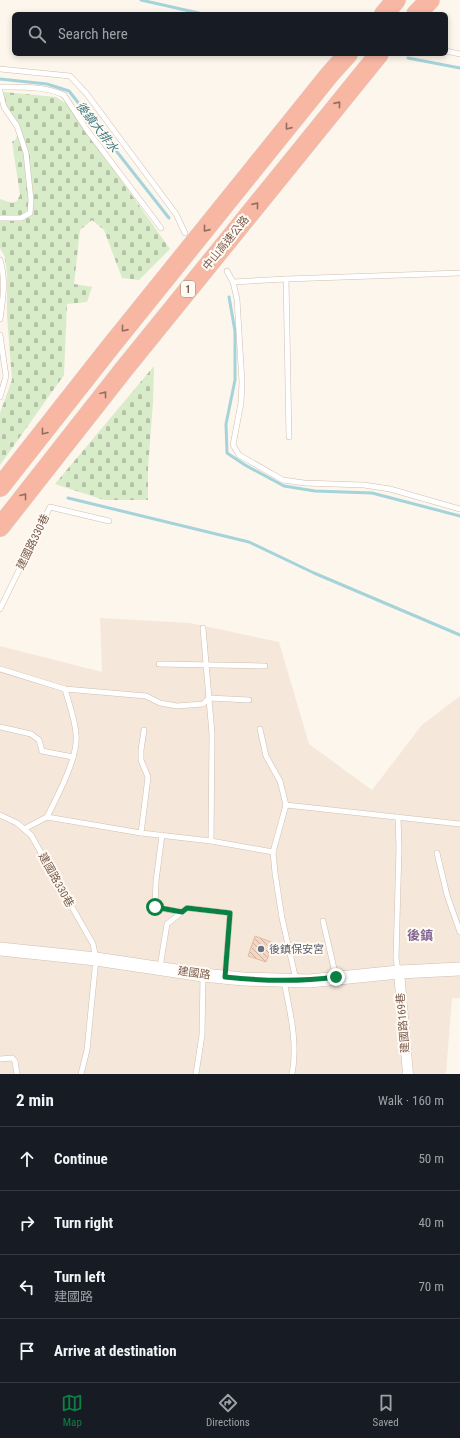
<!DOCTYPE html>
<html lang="en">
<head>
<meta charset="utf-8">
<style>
  :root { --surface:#171b24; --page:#242831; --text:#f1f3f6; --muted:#9ea1a6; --line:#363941; --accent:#0b8043 }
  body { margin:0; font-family:"Roboto Condensed","Noto Sans TC",sans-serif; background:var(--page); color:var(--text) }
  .stop { position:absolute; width:12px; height:12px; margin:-9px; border:3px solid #0b8043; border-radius:50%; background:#fff }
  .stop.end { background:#0b8043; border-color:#fff; box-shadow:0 1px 4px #0008 }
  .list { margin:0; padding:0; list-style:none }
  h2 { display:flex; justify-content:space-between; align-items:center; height:52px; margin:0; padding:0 16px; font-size:17px }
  h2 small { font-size:13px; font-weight:400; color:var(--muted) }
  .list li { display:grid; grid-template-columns:26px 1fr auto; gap:12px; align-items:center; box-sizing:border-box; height:64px; padding:0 16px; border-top:1px solid var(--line) }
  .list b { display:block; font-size:15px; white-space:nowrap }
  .list p { margin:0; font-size:13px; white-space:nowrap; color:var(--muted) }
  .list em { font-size:13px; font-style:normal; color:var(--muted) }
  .icon { flex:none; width:22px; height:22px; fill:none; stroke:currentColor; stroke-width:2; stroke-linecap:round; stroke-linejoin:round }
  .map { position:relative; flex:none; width:460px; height:1074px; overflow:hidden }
  .search { position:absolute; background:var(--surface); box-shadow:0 2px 6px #0003; left:12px; right:12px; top:12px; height:44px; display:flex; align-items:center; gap:10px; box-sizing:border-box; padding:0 14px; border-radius:6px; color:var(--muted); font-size:15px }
  .sheet { height:308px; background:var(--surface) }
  nav { display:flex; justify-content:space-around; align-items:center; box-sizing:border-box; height:56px; border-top:1px solid var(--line); background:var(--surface); font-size:11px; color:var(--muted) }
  nav a { display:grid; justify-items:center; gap:2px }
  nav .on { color:var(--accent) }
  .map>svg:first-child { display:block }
  .residential { fill:#f5e8da }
  .cemetery { fill:url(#cemetery-stones) }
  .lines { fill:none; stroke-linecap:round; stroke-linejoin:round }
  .stream { stroke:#a5d3da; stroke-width:3 }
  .building { fill:url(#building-back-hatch); stroke:#e6bba3 }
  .service-casing { stroke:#d1beb0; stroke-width:6 }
  .minor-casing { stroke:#d1beb0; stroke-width:11 }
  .tertiary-casing { stroke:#d1beb0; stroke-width:14 }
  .motorway-casing { stroke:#dad1cd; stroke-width:20 }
  .service { stroke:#fff; stroke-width:5 }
  .minor { stroke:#fff; stroke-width:10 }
  .tertiary { stroke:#fff; stroke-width:13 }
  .motorway { stroke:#f7b7a3; stroke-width:19 }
  .oneway { stroke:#936e5e }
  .route { stroke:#0b8043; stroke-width:5 }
  .worship-dot { fill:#6b7280; stroke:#fffaf3; stroke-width:1.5 }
  .labels { text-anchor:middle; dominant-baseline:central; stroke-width:4; stroke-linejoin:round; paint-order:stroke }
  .shield { fill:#fffaf3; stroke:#a28b7f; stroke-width:1 }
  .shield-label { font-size:10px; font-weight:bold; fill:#7a5c4d }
  .street-label { font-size:11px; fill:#7a5c4d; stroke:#fffaf3 }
  .worship-label { font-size:11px; fill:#5b616d; stroke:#fffaf3; text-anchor:start }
  .water-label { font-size:12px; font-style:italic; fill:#437c86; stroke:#fffaf3 }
  .quarter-label { font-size:13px; font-weight:bold; fill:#846695; stroke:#fffaf3 }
</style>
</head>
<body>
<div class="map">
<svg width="460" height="1074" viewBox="0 0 460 1074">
  <defs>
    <pattern id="cemetery-stones" width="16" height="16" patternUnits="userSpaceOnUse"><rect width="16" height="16" fill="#d8ecc9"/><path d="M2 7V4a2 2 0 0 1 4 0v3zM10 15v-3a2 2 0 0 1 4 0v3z" fill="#b4c2a5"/></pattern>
    <pattern id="building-back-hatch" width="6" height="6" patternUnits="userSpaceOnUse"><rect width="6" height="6" fill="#f3d5c3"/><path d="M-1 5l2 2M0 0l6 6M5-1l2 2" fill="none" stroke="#cab0a1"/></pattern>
  </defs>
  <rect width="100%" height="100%" fill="#fdf6ec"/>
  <polygon class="residential" points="100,618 190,623 279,642 309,744 372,790 422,725 460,696 460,998 452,998 446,1074 0,1074 0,646 102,672"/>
  <g class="cemetery">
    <polygon points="4,92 56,97 67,104 170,249 139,280 122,278 104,230 92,220 80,230 74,284 92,287 87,302 67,304 64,375 0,465 0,413 12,380 7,316 7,274 5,257 0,248 0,199 12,203 17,201 20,195 12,142 16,139 18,131 2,98"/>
    <polygon points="154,366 153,402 148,468 148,500 104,500 55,484"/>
  </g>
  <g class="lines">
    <g class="stream">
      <polyline points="141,0 203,14"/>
      <polyline points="408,58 460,68"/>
      <polyline points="0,79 47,84 69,91 169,218"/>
      <polyline points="229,297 235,331 235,380 226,424 227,453 245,465 284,486 315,491 372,493 460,516"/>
      <polyline points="68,498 249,542 314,573 460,635"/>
    </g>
  </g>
  <polygon class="building" points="255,936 274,943 266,962 248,956"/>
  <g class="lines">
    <g class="service-casing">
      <g id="service">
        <polyline points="446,51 460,54"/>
        <polyline points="0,69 70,76 86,93 176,214 185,233"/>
        <path d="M0,87C21,87 45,86 64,95L87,130L161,228"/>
        <polyline points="0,91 4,107 17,126 26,153 31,200 30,213 21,218 0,218"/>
        <path d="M0,260C6,279 3,300 0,319"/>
        <polyline points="227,271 233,282 237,299 242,382 241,403 233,445 239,455 283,480 304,483 364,485 390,489 460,509"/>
        <polyline points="286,279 289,437"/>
        <polyline points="233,282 286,279 460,273"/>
        <polyline points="0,335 6,376 0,397"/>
        <polyline points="0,609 50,507 109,521"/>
        <polyline points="203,628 212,734 211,841"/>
        <polyline points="159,664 265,666"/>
        <polyline points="0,669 65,689 146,696 160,703 177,706 203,704 209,698 249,700"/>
        <polyline points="0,727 31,734 39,740 42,751 73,757"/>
        <polyline points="260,729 266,756 280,781 286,805"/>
        <polyline points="0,815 17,823 31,835 93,944 96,959 87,1050 81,1074"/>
        <path d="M47,817C57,797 79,756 76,734C75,719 69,704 65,689"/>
        <polyline points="398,817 399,848 396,958 398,971"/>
        <polyline points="24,829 47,817 141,833 211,841 273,852"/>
        <polyline points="141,833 148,777 141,760 141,750 144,730"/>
        <polyline points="162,835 156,881 155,907 181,912"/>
        <polyline points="437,853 447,895 460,932"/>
        <polyline points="323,921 336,977"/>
        <polyline points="160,967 167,924 187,908 230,913 225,976"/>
        <polyline points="296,980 282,918 275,873 273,852 286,805 460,824"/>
        <path d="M284,981C290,1012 298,1043 292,1074"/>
        <polyline points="0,1059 12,1058 15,1061 17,1074"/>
        <polyline points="196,1074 202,1035 203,976"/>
      </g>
    </g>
    <g class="minor-casing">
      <polyline id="minor" points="399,972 408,1074"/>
    </g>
    <g class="tertiary-casing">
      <polyline id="tertiary" points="0,949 96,959 203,975 243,979 309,981 399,972 460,969"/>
    </g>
    <g class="motorway-casing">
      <g id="motorway">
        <polyline points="384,14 396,0"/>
        <polyline points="416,14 430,0"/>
        <polyline points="0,487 111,346 330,74 348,54"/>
        <polyline points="0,527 124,369 379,54"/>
      </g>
    </g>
    <use href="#service" class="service"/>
    <use href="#minor" class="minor"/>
    <use href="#tertiary" class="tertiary"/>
    <use href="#motorway" class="motorway"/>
  </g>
  <defs><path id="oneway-chevron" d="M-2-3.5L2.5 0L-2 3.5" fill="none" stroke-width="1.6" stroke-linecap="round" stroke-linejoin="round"/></defs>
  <g class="oneway">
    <use href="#oneway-chevron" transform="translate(338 104) rotate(-51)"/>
    <use href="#oneway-chevron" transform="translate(288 127) rotate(129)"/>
    <use href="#oneway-chevron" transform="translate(256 205) rotate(-51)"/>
    <use href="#oneway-chevron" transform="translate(206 229) rotate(129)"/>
    <use href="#oneway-chevron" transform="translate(124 329) rotate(129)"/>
    <use href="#oneway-chevron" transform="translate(104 394) rotate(-52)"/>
    <use href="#oneway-chevron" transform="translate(44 432) rotate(128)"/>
    <use href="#oneway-chevron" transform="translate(24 496) rotate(-52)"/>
  </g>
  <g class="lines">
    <path class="route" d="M155,907L182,912L187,908L230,913L225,977C262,981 299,982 336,977"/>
  </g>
  <circle class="worship-dot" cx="261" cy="949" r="4"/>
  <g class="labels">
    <rect class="shield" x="181" y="281" width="14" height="16" rx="3"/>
    <g class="shield-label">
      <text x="188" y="289">1</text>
    </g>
    <g class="street-label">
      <text transform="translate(226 243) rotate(-51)">中山高速公路</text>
      <text transform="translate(33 542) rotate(-64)">建國路330巷</text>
      <text transform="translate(56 880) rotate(61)">建國路330巷</text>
      <text transform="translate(194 973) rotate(8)">建國路</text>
      <text transform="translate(403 1023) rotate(-95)">建國路169巷</text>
    </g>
    <g class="worship-label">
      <text x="269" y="949">後鎮保安宮</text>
    </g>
    <g class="water-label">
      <text transform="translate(97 127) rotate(52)">後鎮大排水</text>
    </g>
    <g class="quarter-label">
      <text x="420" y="935">後鎮</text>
    </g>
  </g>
</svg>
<div class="stop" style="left:155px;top:907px"></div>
<div class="stop end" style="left:336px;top:977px"></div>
<div class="search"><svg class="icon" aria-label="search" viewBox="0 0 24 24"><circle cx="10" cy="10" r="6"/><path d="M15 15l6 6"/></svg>Search here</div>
</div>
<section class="sheet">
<h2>2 min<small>Walk · 160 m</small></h2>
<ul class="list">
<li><svg class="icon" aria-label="ahead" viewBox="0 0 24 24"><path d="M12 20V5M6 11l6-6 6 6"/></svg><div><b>Continue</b></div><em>50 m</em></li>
<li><svg class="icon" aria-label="right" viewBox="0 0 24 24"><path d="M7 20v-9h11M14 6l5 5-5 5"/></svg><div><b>Turn right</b></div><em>40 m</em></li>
<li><svg class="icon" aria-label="left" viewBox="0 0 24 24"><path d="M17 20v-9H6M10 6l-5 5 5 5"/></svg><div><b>Turn left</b><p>建國路</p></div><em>70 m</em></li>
<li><svg class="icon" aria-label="arrive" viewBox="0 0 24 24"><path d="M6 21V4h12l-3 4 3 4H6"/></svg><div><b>Arrive at destination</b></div></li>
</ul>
</section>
<nav>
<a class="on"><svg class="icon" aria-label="map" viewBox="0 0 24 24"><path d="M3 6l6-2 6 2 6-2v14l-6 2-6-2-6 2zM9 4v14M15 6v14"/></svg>Map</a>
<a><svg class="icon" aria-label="directions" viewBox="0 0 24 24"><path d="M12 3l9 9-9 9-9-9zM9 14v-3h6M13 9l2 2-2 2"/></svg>Directions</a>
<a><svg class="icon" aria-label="saved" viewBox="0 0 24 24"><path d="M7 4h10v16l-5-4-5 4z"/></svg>Saved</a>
</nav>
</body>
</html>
